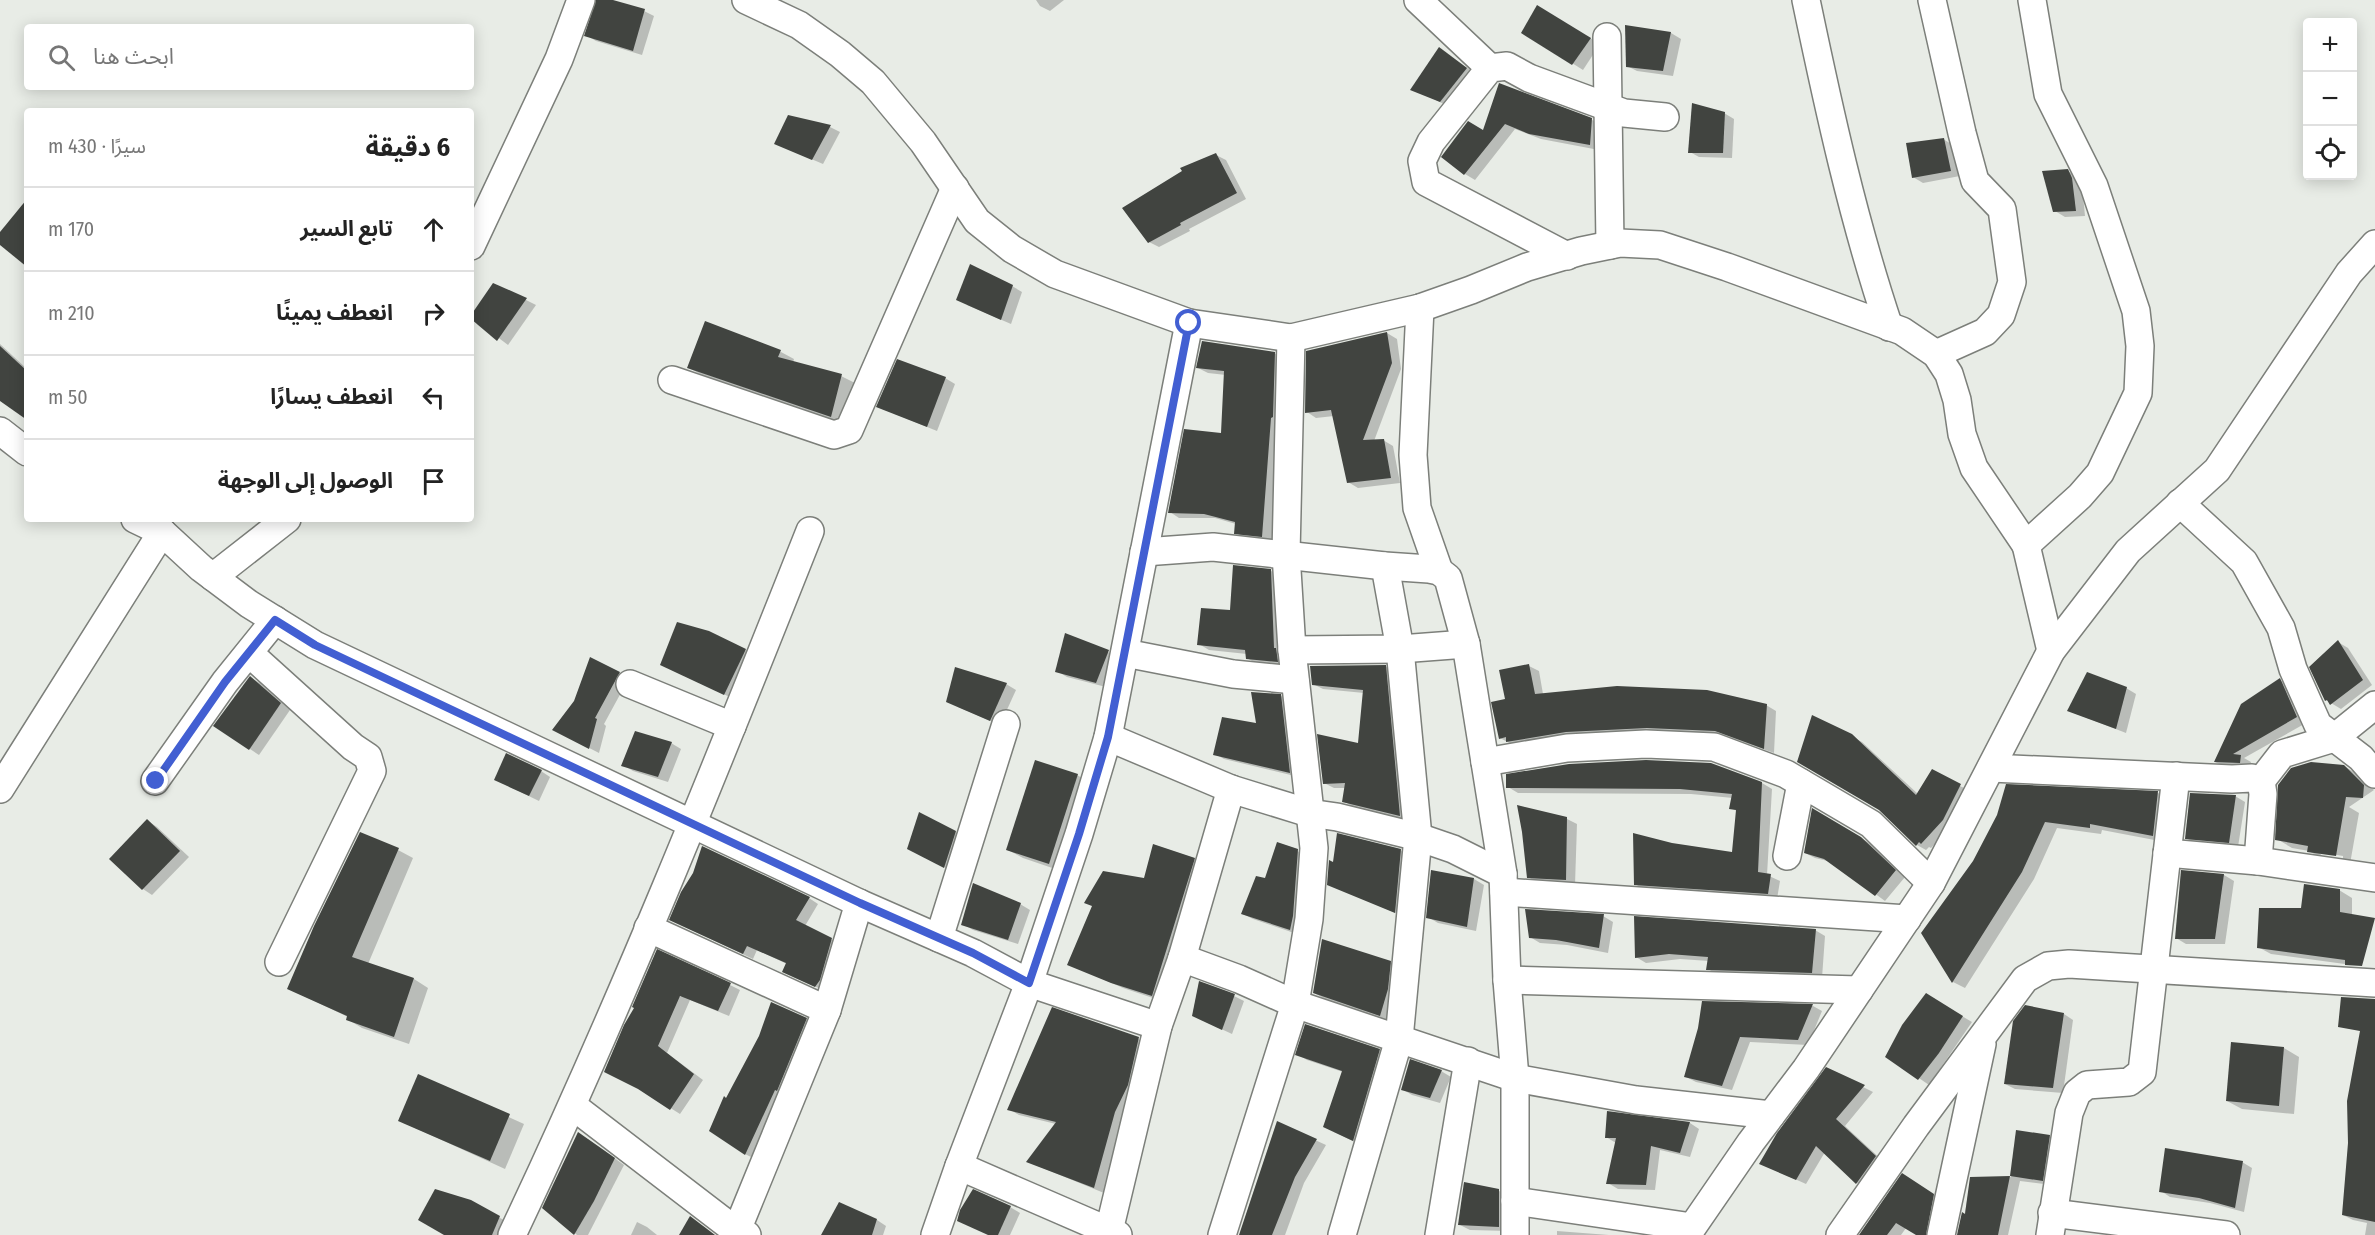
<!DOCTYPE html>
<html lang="ar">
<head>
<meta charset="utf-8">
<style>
  :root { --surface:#fff; --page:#f2f2f2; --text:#222; --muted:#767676; --line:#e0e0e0 }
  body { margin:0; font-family:"Fira Sans Condensed","Noto Sans Arabic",sans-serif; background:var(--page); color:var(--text); direction:rtl }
  .controls { position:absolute; right:18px; top:18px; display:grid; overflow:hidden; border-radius:6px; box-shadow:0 3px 15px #0003 }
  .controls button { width:54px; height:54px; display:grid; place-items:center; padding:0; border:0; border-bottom:2px solid var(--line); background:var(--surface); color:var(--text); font:30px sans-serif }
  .stop { position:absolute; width:18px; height:18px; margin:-14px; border:4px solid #425fd2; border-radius:50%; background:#fff }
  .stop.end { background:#425fd2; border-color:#fff; box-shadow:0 2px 6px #0008 }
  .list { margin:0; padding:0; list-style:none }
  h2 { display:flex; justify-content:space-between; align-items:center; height:78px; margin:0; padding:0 24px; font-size:26px }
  h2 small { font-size:20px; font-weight:400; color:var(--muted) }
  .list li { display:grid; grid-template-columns:39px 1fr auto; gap:18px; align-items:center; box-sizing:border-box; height:84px; padding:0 24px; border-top:2px solid var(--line) }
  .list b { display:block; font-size:22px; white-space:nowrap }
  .list em { font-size:20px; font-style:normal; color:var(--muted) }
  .icon { flex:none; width:33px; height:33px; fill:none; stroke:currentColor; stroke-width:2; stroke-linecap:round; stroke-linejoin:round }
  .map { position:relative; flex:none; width:2375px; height:1235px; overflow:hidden; direction:ltr }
  .search { position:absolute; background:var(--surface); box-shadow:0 3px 15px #0003; left:24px; top:24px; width:450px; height:66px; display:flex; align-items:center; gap:15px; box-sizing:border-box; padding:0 21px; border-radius:6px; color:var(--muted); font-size:22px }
  .panel { position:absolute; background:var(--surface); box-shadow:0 3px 15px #0003; left:24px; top:108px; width:450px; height:414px; border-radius:6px; direction:rtl }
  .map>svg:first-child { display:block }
  .shadow { fill:#0003; fill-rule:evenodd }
  .building { fill:#414440 }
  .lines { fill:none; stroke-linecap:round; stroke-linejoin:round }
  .minor-casing { stroke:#7c7f7a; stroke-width:30 }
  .minor { stroke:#fff; stroke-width:27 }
  .route { stroke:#425fd2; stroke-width:8 }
</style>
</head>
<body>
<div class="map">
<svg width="2375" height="1235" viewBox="0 0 2375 1235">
  <rect width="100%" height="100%" fill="#e8ece6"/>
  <g class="shadow">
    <polygon points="597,0 644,11 654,16 642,55 596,41 586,35"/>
    <polygon points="1036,0 1064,0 1050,11 1040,6"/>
    <polygon points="1538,7 1600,44 1583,70 1523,32"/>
    <polygon points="1627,27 1671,33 1681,39 1673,76 1637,71 1627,66"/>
    <polygon points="1439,49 1476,74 1450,107 1413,89"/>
    <polygon points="1500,85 1592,120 1602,125 1599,150 1541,139 1515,129 1475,180 1465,174 1443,157 1484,132"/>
    <polygon points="1724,113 1734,119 1732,158 1699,157 1690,152"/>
    <polygon points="789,116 830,127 840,132 823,164 776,144"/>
    <polygon points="1943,139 1953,145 1960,176 1923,183 1913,177"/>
    <polygon points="1216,155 1226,160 1246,199 1189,229 1190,231 1159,247 1149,242"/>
    <polygon points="2068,171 2078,177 2082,185 2085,216 2065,217 2055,211"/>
    <polygon points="494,284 536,305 508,345 471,317"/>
    <polygon points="1012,286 1022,292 1011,324 967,305"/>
    <polygon points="706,323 781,352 794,359 793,363 841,376 855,383 844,424 702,375 689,368"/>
    <polygon points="1387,333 1397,339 1401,369 1374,441 1383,440 1393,446 1400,483 1358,488 1348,482 1334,416 1316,418 1307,412"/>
    <polygon points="0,344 27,369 27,418 0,397"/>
    <polygon points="1274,353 1284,359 1272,541 1246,538 1236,533 1236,524 1215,518 1179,518 1170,512 1222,434 1226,375 1208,373 1198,368"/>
    <polygon points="945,378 955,384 937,431 878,407"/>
    <polygon points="1271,571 1281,576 1287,667 1257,664 1247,658 1247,654 1209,650 1199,644"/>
    <polygon points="2338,642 2348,648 2372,685 2341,709 2326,700"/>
    <polygon points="745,650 755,656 734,699 672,670"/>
    <polygon points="1108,652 1118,657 1106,687 1067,677 1057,671"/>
    <polygon points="591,659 629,678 604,724 606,726 599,753 564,735"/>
    <polygon points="1385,666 1395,672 1409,821 1353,807 1344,801 1346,788 1334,788 1324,783 1359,744 1364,693 1323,689 1313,684"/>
    <polygon points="1529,666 1539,671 1543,694 1766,705 1776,711 1774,753 1726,736 1658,733 1517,747 1500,738 1507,701"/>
    <polygon points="251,678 260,683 290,710 259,755 250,749"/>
    <polygon points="2280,680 2290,685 2306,723 2244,758 2251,762 2250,768 2225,767 2215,762"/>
    <polygon points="1006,684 1016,690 1000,725 958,707"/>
    <polygon points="2126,688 2136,694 2126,733 2069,711"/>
    <polygon points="1281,696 1291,702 1299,777 1224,759 1215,754 1258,725"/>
    <polygon points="1851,736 1862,742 1918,794 1960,786 1970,791 1953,825 1931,848 1929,847 1926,850 1917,845"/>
    <polygon points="671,743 681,749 668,782 633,771 623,765"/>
    <path d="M2344,766L2359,775L2374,790L2349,807L2359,813L2350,864L2324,860L2309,851L2292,848L2277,839ZM2319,852L2343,856V859L2322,856Z"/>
    <polygon points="541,771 550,777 539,801 506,785"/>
    <polygon points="1077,775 1092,784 1064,872 1023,858 1008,850"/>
    <polygon points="1762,783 1772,789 1767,875 1780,881 1777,899 1645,890 1635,884 1672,845 1733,854 1737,811 1731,808 1733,798 1691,794 1518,793 1508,787"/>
    <polygon points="2007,786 2158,793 2170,800 2165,842 2102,830 2101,834 2057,828 2034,879 1965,988 1953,982 1923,933 1974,862 1999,816"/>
    <polygon points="2235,796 2245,802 2238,847 2196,844 2186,838"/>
    <polygon points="1822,815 1871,844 1905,877 1885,901 1832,862 1815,858 1805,853"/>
    <polygon points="1567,819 1577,824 1575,885 1538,883 1528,877"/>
    <polygon points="148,821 157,827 189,857 152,895 143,889"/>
    <polygon points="955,832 965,838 954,872 918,854"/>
    <polygon points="398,850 413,858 368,964 414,979 428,988 409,1044 362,1028 347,1019 348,1017 289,989"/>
    <polygon points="1400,850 1410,856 1405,917 1329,884 1334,864"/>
    <polygon points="1297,851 1307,856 1300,935 1253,919 1243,914 1266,880"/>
    <polygon points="1194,859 1204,865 1162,1001 1123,988 1069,964 1145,880"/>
    <polygon points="2182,872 2224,875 2234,881 2225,944 2186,944 2176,938"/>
    <polygon points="1474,879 1484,885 1476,931 1438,923 1428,917"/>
    <polygon points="2339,890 2352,898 2352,965 2271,954 2258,947"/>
    <polygon points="809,898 818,904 805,926 841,945 825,991 794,977 787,964 757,950 753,959 681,925"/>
    <polygon points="1020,904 1030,910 1018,944 973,930 963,924"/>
    <polygon points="1603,916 1613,922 1608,953 1567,945 1540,943 1530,937"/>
    <polygon points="1815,930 1825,936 1822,978 1718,975 1708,969 1709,961 1680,959 1646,963 1636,957"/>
    <polygon points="1390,962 1405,971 1395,1023 1329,1001 1314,993"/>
    <polygon points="730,985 740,990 729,1016 690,1000 667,1053 703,1080 680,1114 645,1092 636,1008 634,1007"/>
    <polygon points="1926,995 1972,1022 1929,1085 1887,1056"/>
    <polygon points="1234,996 1244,1001 1232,1034 1204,1021"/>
    <polygon points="2375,999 2375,1235 2365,1235 2367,1223 2353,1220 2343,1215"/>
    <polygon points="1703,1003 1813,1006 1822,1011 1808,1045 1750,1042 1732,1090 1696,1082 1686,1077 1699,1028"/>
    <polygon points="2064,1014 2073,1020 2063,1093 2015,1089 2005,1084"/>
    <polygon points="806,1019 816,1025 755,1159 745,1154 727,1100"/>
    <polygon points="1138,1039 1148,1044 1125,1118 1104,1193 1028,1162 1056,1124 1019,1115 1009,1109"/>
    <polygon points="2232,1044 2284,1048 2299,1057 2294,1114 2242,1109 2227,1101"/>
    <polygon points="1379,1050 1389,1056 1363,1146 1334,1132 1343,1072 1307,1060 1297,1054"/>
    <polygon points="1827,1069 1873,1092 1845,1126 1884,1162 1867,1188 1857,1183 1825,1152 1806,1184 1761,1164"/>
    <polygon points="1441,1071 1451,1077 1440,1103 1412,1095 1402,1089"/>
    <polygon points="419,1076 524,1124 505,1169 400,1121"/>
    <polygon points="1609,1113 1690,1123 1699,1129 1690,1157 1660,1150 1655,1190 1618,1189 1608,1183 1616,1143 1606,1137"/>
    <polygon points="1278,1123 1326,1145 1304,1183 1285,1235 1240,1235"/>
    <polygon points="2017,1132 2049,1136 2059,1142 2052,1185 2020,1181 2008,1235 1961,1235 1971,1178 2011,1177"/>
    <polygon points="588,1139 624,1165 588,1235 577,1235 544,1207"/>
    <polygon points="2242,1162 2252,1168 2244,1212 2210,1203 2170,1197 2161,1191"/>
    <polygon points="1912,1181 1943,1201 1936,1235 1918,1235 1906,1228 1901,1235 1861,1235"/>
    <polygon points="1499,1191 1509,1196 1509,1231 1470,1230 1460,1225"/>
    <polygon points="470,1201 509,1223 504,1235 447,1235"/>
    <polygon points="1010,1207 1020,1213 1010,1235 989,1235"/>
    <polygon points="877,1220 886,1226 883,1235 824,1235"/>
    <polygon points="637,1222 647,1227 657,1235 631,1235"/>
    <polygon points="1557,1231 1609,1235 1610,1235 1557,1235"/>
  </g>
  <g class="building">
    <polygon points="596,0 613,0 645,9 633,51 584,36"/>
    <polygon points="1537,5 1591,38 1572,65 1521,33"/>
    <polygon points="1625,25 1671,32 1663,71 1626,67"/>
    <polygon points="1439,47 1467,68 1440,102 1410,90"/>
    <polygon points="1499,83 1592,118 1590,145 1529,134 1505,124 1464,175 1441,157 1468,121 1483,130"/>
    <polygon points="1692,103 1725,112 1723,153 1688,153"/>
    <polygon points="788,115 831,125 812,160 774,144"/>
    <polygon points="1944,138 1951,171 1912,178 1906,143"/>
    <polygon points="1216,153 1237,193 1180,223 1181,225 1148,243 1122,208 1182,171 1180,168"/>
    <polygon points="2068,169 2072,178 2076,211 2053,212 2042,171"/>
    <polygon points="27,199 27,267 0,245 0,232"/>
    <polygon points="970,264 1013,285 1001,320 956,300"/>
    <polygon points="493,283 527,298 497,341 471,319 471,315"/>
    <polygon points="705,321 781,350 778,357 842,374 831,417 687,368"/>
    <polygon points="1387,332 1392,363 1363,440 1384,439 1391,478 1347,483 1331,410 1305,413 1306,351"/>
    <polygon points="1202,341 1275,352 1273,417 1271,418 1262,537 1234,534 1235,522 1204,514 1168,513 1184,429 1221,433 1224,371 1196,368"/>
    <polygon points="0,346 27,371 27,420 0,401"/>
    <polygon points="897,359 946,377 927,427 876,407"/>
    <polygon points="1233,565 1271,569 1274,648 1276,648 1278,662 1246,659 1245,650 1197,645 1201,608 1230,610"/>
    <polygon points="677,622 709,631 746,649 724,695 660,665"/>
    <polygon points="1065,633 1109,650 1096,683 1055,672"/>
    <polygon points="2338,640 2363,680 2330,705 2327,700 2325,701 2309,667"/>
    <polygon points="590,657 620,672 595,718 597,719 589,749 552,730 574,701"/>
    <polygon points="1529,664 1535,694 1617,686 1707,690 1767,704 1764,749 1715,731 1647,728 1566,732 1506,742 1506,737 1499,739 1491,702 1505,699 1499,670"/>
    <polygon points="1386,665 1400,816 1342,802 1345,783 1323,784 1317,734 1358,743 1363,690 1312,685 1310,666"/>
    <polygon points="955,667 1007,683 990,721 946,702"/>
    <polygon points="2087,672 2127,687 2116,729 2067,711"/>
    <polygon points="250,676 281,703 249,750 213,726"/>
    <polygon points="2280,678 2297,717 2233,754 2241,755 2240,763 2214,762 2241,704"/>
    <polygon points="1251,692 1281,694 1290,773 1213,755 1222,717 1256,723"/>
    <polygon points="1812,715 1852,734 1916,795 1932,769 1961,784 1943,820 1921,844 1919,842 1916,846 1879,810 1797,762"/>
    <polygon points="635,731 672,742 658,777 621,766"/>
    <polygon points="506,753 542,770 529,796 494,780"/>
    <polygon points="1035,760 1078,774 1049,864 1006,850"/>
    <polygon points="1646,760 1711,763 1762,782 1758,872 1771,874 1768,894 1634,885 1633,833 1672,843 1732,852 1736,810 1729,809 1732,794 1680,789 1506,788 1506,774 1569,764"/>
    <polygon points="2311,762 2344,765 2364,785 2363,798 2346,797 2336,856 2307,852 2308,846 2275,840 2278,785 2291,768"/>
    <polygon points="2006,784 2158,791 2153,836 2090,824 2090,828 2045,822 2022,872 1952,983 1921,933 1973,861 1997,815"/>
    <polygon points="2190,793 2236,795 2229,843 2185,839"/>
    <polygon points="1517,805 1567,817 1566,880 1527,878 1522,832"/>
    <polygon points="1812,808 1861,837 1896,870 1875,896 1824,859 1804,853"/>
    <polygon points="919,812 956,831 944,868 907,849"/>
    <polygon points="147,819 180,851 142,890 109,859"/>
    <polygon points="360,832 399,848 352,957 414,978 394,1037 346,1020 347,1016 287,989 314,926"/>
    <polygon points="1337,833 1401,849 1395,913 1327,885 1329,860 1333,862"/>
    <polygon points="1277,842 1298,849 1293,916 1290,930 1241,914 1256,876 1265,878"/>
    <polygon points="1153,844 1195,858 1152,996 1111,983 1067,965 1092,906 1084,903 1103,871 1144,878"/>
    <polygon points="702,846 810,897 796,920 832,938 820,980 815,987 782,972 786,963 747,946 743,954 669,920 681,892 693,873"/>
    <polygon points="1431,870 1474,878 1467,927 1426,918"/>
    <polygon points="2181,870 2224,874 2215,939 2175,939"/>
    <polygon points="973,883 1021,903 1008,940 961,925"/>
    <polygon points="2304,884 2340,889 2340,912 2375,918 2362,966 2345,965 2345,960 2257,948 2259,908 2301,908"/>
    <polygon points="1525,909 1604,914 1599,948 1556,940 1529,938"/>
    <polygon points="1634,916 1816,929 1812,973 1706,970 1708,957 1669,954 1635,958"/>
    <polygon points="1322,939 1391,961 1388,989 1380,1016 1313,993"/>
    <polygon points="657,949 731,983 718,1011 680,996 658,1046 694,1074 670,1110 638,1089 604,1072 624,1025 634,1008 632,1007"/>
    <polygon points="1199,981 1235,994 1222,1030 1192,1016"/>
    <polygon points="1926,993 1963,1016 1939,1053 1918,1080 1885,1057 1902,1025"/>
    <polygon points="2341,997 2375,999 2375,1222 2342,1215 2348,1143 2347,1101 2360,1031 2338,1027"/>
    <polygon points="1702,1001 1813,1004 1798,1040 1740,1037 1722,1086 1684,1077 1698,1028"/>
    <polygon points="771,1002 807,1018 777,1091 775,1090 745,1155 709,1131 724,1096 726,1098 759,1036"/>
    <polygon points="2025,1005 2064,1013 2053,1088 2004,1084 2013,1021"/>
    <polygon points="1052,1007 1139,1037 1128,1085 1115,1112 1094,1188 1026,1162 1056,1122 1007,1110"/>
    <polygon points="1305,1024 1380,1049 1353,1141 1323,1127 1342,1071 1295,1055"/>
    <polygon points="2231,1042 2284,1047 2279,1106 2226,1101"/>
    <polygon points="1410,1059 1442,1070 1430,1098 1401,1090"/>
    <polygon points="1826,1067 1865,1085 1836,1119 1876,1156 1856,1184 1816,1146 1796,1180 1759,1164 1777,1133"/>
    <polygon points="418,1074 510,1114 490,1161 398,1121"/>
    <polygon points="1607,1111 1690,1122 1680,1153 1651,1146 1646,1185 1606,1184 1616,1138 1605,1138"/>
    <polygon points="1277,1121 1317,1139 1295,1177 1272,1235 1239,1235"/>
    <polygon points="2016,1130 2050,1135 2043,1181 2010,1176"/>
    <polygon points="578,1132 615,1158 594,1201 574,1235 542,1208"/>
    <polygon points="2165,1148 2243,1161 2235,1208 2199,1198 2159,1192"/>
    <polygon points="1902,1173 1934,1194 1926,1235 1916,1235 1896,1223 1887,1235 1859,1235"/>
    <polygon points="2010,1176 1998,1235 1957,1235 1962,1212 1965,1214 1970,1177"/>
    <polygon points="1464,1182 1499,1189 1499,1227 1458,1225"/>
    <polygon points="435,1189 471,1200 500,1216 492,1235 444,1235 418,1220"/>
    <polygon points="973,1189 1011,1206 998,1235 988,1235 957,1221 960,1210"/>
    <polygon points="839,1202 877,1219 872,1235 821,1235"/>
    <polygon points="690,1216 715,1235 679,1235"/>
  </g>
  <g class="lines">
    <g class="minor-casing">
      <g id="minor">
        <polyline points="746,0 799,25 840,54 873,82 923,142 977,221 1012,249 1055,274 1189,323 1291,338 1420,308 1471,290 1527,267 1581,251 1620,243 1660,245 1727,267 1902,331 1936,354 1949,374 1957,400 1962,434 1974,468 2026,545"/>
        <polyline points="1418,0 1490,68"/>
        <path d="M1806,0C1829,110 1853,220 1889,327"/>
        <polyline points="1932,0 1962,133 1975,181 2002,209 2012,282 2001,315 1985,332 1936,354"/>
        <polyline points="2032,0 2048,94 2094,186 2136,311 2140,346 2138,393 2100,473 2080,496 2026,545 2051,651"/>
        <polyline points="1607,37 1610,245"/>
        <polyline points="471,246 559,59 581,0"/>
        <polyline points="1567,256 1426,182 1422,161 1431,142 1490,68 1507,66 1529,78 1624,113 1665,117"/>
        <polyline points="1420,308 1413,455 1417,508 1439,571"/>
        <polyline points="672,380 834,435 849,430 955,188"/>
        <polyline points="0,431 27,452"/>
        <polyline points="2180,503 2244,562 2281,628 2293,669 2318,725 2361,758 2375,774"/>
        <polyline points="135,519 162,532 201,568 249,604 315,645 859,903 973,953 1029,983 1158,1026"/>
        <polyline points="1144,552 1213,547 1385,566 1429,569 1439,571 1448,578 1466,644 1503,874 1507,980 1515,1078 1515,1235"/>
        <polyline points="213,577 287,519"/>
        <polyline points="1292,650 1400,649 1466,644"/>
        <polyline points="249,653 353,747 368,757 372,771 279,962"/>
        <polyline points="1125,653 1233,674 1295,680"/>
        <polyline points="630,684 732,726"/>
        <polyline points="1108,737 1231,789 1309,813 1337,817 1418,837 1453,849 1503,874"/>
        <polyline points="1485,762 1567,748 1646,744 1714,747 1786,774 1871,824 1931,883"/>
        <polyline points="1991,768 2232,779 2252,778 2261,781 2263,794 2258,861"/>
        <polyline points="155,781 225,682 275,620"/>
        <polyline points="2261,781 2282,754 2334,738 2375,705"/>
        <polyline points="0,789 162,532"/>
        <polyline points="2167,853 2258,861 2375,878"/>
        <polyline points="1787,856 1801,783"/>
        <polyline points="1504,892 1907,919"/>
        <polyline points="648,928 827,1010"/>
        <polyline points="939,938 1006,724"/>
        <polyline points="1182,958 1239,979 1295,1004 1515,1078 1636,1100 1771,1115"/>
        <polyline points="1507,980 1859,990"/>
        <polyline points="573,1106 736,1231 747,1235"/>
        <polyline points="959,1166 1118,1235"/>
        <polyline points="1515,1201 1692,1227"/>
        <polyline points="2052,1213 2226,1235"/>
        <path d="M512,1235C621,1005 716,768 810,531"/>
        <polyline points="735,1235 827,1010 859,903"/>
        <polyline points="935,1235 959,1166 1029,983 1079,834 1108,737 1189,323"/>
        <polyline points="1108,1235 1158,1026 1182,958 1231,789"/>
        <polyline points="1222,1235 1295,1004 1309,919 1314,848 1292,650 1286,554 1291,338"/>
        <polyline points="1342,1235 1399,1039 1418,837 1400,649 1385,566"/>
        <polyline points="1439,1235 1468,1061"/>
        <polyline points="1687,1235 1751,1142 1806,1069 1931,883 2051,651 2128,551 2217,470 2349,273 2375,244"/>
        <polyline points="1840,1235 1916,1126 2025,979 2048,966 2069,964 2375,983"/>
        <polyline points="1941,1235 1982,1044"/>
        <polyline points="2050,1235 2069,1113 2077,1093 2087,1085 2129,1082 2142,1072 2176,776"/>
      </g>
    </g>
    <use href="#minor" class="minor"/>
  </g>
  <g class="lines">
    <polyline class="route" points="156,781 225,682 275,620 315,645 860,903 973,953 1029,983 1079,834 1108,737 1189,323"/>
  </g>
</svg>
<div class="controls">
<button>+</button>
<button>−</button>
<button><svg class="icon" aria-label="locate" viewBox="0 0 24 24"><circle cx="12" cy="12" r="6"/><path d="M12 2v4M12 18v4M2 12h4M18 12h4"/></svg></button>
</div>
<div class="stop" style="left:1189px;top:323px"></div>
<div class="stop end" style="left:156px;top:781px"></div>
<div class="search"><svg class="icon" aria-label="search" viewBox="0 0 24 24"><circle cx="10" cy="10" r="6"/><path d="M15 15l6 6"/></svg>ابحث هنا</div>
<section class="panel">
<h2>6 دقيقة<small>سيرًا · 430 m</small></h2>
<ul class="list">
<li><svg class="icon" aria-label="ahead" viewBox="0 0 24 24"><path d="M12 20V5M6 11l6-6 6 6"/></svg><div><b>تابع السير</b></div><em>170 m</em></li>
<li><svg class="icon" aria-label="right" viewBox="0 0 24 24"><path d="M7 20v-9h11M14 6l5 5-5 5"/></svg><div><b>انعطف يمينًا</b></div><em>210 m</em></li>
<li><svg class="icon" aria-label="left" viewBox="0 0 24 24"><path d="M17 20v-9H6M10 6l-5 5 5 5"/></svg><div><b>انعطف يسارًا</b></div><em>50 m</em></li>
<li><svg class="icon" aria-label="arrive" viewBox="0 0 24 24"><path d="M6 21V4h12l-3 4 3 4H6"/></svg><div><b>الوصول إلى الوجهة</b></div></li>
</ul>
</section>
</div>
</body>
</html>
